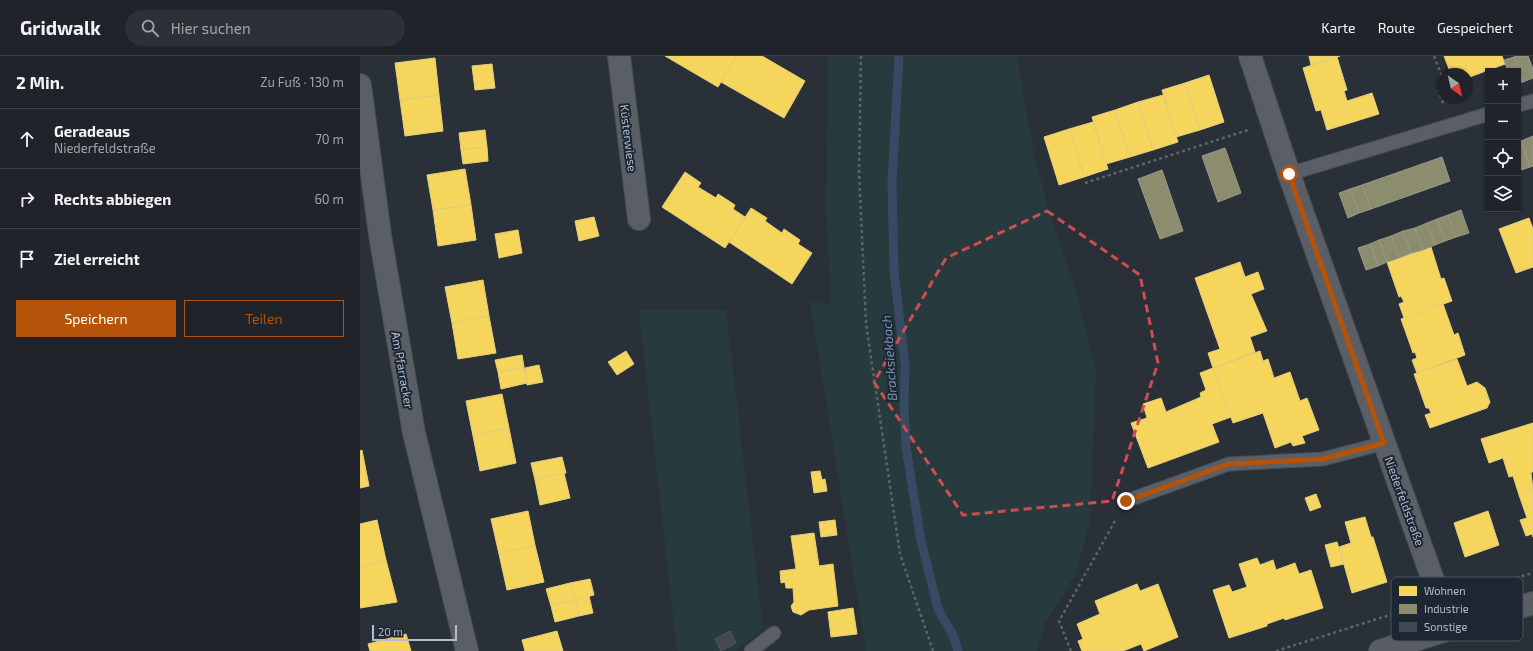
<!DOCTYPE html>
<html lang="de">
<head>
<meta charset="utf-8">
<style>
  :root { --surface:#20242a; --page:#2d3036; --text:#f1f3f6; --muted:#a2a4a8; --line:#3d4147; --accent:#b45309 }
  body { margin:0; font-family:"Exo 2",sans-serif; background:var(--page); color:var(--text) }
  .controls { position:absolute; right:12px; top:12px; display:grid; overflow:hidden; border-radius:0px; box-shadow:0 1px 3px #0004 }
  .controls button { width:36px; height:36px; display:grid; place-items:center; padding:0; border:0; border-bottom:1px solid var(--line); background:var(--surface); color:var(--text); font:20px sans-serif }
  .compass { position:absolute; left:1077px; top:12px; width:36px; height:36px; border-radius:50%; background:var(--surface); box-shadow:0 1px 3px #0004; rotate:146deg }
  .scale { position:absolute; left:12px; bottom:10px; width:85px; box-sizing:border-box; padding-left:4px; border:2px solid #b4bcc9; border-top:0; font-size:11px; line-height:14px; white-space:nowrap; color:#b4bcc9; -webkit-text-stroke:3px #1d2633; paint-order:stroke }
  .stop { position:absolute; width:12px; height:12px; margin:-9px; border:3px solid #b45309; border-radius:50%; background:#fff }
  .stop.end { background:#b45309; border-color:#fff; box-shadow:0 1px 4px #0008 }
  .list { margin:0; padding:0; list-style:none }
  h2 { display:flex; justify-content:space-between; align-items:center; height:52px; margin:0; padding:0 16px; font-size:17px }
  h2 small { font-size:13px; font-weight:400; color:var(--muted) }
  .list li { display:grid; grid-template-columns:26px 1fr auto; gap:12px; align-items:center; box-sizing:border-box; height:60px; padding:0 16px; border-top:1px solid var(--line) }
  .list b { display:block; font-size:15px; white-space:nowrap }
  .list p { margin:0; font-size:13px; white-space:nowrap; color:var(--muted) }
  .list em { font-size:13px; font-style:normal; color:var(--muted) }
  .actions { display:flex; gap:8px; padding:12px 16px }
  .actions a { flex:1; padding:9px 0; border:1px solid var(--accent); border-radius:0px; text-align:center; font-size:14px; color:var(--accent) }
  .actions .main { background:var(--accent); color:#fff }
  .icon { flex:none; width:22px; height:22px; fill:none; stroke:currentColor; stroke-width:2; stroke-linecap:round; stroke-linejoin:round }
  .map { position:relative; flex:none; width:1173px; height:595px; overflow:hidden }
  header { display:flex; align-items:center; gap:24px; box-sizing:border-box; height:56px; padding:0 20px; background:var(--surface); border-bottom:1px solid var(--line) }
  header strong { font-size:19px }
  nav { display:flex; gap:22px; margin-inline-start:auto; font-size:14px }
  .search { width:280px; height:36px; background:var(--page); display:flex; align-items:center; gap:10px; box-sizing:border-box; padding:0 14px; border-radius:22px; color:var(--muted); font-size:15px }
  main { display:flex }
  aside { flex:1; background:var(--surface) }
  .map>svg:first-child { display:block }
  .green { fill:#273a3e }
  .homes { fill:#f6d55c; stroke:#e2ce7d }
  .industry { fill:#8c8c6e; stroke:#989a89 }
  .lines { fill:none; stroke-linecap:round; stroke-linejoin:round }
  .stream { stroke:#384963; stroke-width:9 }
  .building { fill:#444950; stroke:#52575f }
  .service-casing { stroke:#484c53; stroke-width:15 }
  .minor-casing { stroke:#484c53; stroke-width:24 }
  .secondary-casing { stroke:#484c53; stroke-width:24 }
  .path { stroke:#5d636a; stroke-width:2.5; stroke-dasharray:3 3; stroke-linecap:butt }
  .service { stroke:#5a5e66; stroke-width:13 }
  .minor { stroke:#5a5e66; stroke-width:22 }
  .secondary { stroke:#595d64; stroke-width:22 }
  .route { stroke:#b45309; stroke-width:5 }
  .marked { fill:none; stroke:#ce4d50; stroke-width:3; stroke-dasharray:8 5; stroke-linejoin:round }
  .labels { text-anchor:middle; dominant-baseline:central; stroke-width:4; stroke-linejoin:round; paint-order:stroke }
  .street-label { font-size:12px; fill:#b4bcc9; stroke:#1d2633 }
  .water-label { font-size:13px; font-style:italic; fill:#7c92b1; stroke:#1d2633 }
  .key { fill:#1d2633; stroke:#4a5360; stroke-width:1 }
  .key-label { font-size:11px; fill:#b4bcc9 }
</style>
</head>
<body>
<header>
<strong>Gridwalk</strong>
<div class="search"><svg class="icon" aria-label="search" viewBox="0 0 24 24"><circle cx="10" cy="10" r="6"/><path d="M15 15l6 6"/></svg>Hier suchen</div>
<nav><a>Karte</a><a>Route</a><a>Gespeichert</a></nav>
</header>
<main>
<aside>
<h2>2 Min.<small>Zu Fuß · 130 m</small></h2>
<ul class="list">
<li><svg class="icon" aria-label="ahead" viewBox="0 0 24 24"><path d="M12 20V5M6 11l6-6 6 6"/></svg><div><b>Geradeaus</b><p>Niederfeldstraße</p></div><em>70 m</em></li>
<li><svg class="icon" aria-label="right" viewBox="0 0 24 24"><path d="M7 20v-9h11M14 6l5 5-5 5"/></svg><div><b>Rechts abbiegen</b></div><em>60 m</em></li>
<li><svg class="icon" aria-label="arrive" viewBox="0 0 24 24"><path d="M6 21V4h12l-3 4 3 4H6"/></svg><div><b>Ziel erreicht</b></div></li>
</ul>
<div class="actions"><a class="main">Speichern</a><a>Teilen</a></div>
</aside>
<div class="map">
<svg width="1173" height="595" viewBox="0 0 1173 595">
  <rect width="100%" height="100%" fill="#2a3038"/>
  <g class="green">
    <polygon points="468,0 657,0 674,98 689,155 716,233 736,316 730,466 716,517 685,568 677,595 506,595 450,246 471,248 466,153"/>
    <polygon points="279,254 366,254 403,573 374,595 317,595"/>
  </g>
  <g class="homes">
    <polygon points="305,0 376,0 358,31"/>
    <polygon points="376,0 402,0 445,25 424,62 361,26"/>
    <polygon points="949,0 980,0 951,9"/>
    <polygon points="1084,0 1142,0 1145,8 1107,22 1107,18 1091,18"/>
    <polygon points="977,1 987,34 984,35 987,45 1012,37 1019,58 967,74 961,54 956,55 943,12"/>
    <polygon points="75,2 79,39 40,44 35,7"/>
    <polygon points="132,8 135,32 115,34 112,10"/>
    <polygon points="849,19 864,66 840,74 825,27"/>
    <polygon points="825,27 840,74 816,81 802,34"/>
    <polygon points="79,39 83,75 45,80 40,44"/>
    <polygon points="803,39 818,86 793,94 778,46"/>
    <polygon points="778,46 793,94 770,101 755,54"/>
    <polygon points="755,54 770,101 746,108 732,61"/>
    <polygon points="733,66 748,113 724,121 709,73"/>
    <polygon points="709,73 724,121 699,129 684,81"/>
    <polygon points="125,74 127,91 101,94 99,77"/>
    <polygon points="127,91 128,105 103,108 101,94"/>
    <polygon points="105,113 111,149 73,154 67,119"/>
    <polygon points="325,116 341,127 338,131 356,142 358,138 375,149 373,153 385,161 365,192 302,151"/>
    <polygon points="111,149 116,184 78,190 73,154"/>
    <polygon points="391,152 407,162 405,165 422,177 424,173 440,184 438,188 452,197 432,228 369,186"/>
    <polygon points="234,161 239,180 219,185 215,165"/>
    <polygon points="1169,162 1173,173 1173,211 1156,217 1139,173"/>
    <polygon points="158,174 162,197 139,202 135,178"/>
    <polygon points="1071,191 1081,223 1084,222 1092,245 1044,262 1039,248 1044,246 1041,240 1039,241 1027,206"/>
    <polygon points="880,206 885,221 898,216 904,233 891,238 907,275 890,281 895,296 853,312 848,297 860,293 835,222"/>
    <polygon points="123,224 129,260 92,267 85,231"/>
    <polygon points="1083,248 1094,279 1098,277 1105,299 1057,317 1052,304 1057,302 1055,296 1053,297 1041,263"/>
    <polygon points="129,260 136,297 98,303 92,267"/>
    <polygon points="266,295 274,308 257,319 248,306"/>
    <polygon points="900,295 903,305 908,303 914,322 930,316 940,345 947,342 959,374 942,380 945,387 933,390 931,386 915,392 903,357 873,367 853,312"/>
    <polygon points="162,299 164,311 138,316 135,304"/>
    <polygon points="1097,303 1107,330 1117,326 1125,332 1130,346 1127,352 1070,372 1065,359 1071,357 1069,352 1066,352 1054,318"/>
    <polygon points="179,309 183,326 167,329 165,312"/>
    <polygon points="164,311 167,327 141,333 138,316"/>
    <polygon points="853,312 871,361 852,368 859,386 788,412 771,367 787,362 783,348 801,342 806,356 841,341 840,337 846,334 840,317"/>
    <polygon points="142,338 149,372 113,380 106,345"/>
    <polygon points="1173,367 1173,416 1171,416 1173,434 1159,439 1153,420 1149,421 1143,402 1129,407 1121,383"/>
    <polygon points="149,372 156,407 120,415 113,380"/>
    <polygon points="2,394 9,430 0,432 0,395"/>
    <polygon points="202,401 206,417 175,424 171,407"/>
    <polygon points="460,415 462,424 465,423 467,435 454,437 451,416"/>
    <polygon points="204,417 210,442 180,449 175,424"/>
    <polygon points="1173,434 1173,481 1172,478 1166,480 1160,464 1167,462 1159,439"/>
    <polygon points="956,438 961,451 950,455 945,442"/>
    <polygon points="168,455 175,489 139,498 131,463"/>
    <polygon points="1128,455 1139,489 1105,501 1094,467"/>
    <polygon points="1005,461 1011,481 1013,481 1027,526 992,537 979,491 991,487 985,466"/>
    <polygon points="17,464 26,504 0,511 0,468"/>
    <polygon points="475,464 477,479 461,481 459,466"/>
    <polygon points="454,477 459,510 473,508 478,550 449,554 441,559 433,556 431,550 434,546 433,532 426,532 425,526 421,527 420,515 436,513 431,480"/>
    <polygon points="977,486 984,508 971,511 965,489"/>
    <polygon points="175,489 184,526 147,534 139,498"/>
    <polygon points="897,502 900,509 913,504 916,514 935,507 939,518 951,514 963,552 925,564 924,562 907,568 907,570 869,582 853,534 869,529 872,536 887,531 879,508"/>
    <polygon points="26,504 37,546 0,552 0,511"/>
    <polygon points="230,523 234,539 215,544 210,527"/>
    <polygon points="210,527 215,544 191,550 186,533"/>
    <polygon points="777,528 780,535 798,528 818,581 784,595 781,588 763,595 722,595 718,585 723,583 717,568 740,558 735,545"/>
    <polygon points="229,540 233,557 219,560 215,544"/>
    <polygon points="215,544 219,560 195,566 191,550"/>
    <polygon points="493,552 497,578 471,581 468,556"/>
    <polygon points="197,575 203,595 165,595 162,584"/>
    <polygon points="46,578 51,595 10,595 8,588"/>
  </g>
  <g class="industry">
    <polygon points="1157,0 1168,0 1173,13 1173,22 1163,26 1154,1"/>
    <polygon points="1154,1 1163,26 1158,27 1158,15 1148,15 1144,4"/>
    <polygon points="1173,80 1173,110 1170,111 1161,85"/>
    <polygon points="1161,85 1170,111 1158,115 1158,86"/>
    <polygon points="865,92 881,137 858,146 842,100"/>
    <polygon points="1082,101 1090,125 1011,153 1002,129"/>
    <polygon points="802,114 823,175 800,183 778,123"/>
    <polygon points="1002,129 1011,153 999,157 990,133"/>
    <polygon points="990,133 999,157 988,162 979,137"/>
    <polygon points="1101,154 1109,177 1096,181 1088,159"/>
    <polygon points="1088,159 1096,181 1085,185 1077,163"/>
    <polygon points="1077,163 1085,185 1075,189 1067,167"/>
    <polygon points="1067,167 1075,189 1063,194 1055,172"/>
    <polygon points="1055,172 1063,194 1051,197 1043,175"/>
    <polygon points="1043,175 1051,197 1039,202 1031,180"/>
    <polygon points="1031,180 1039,202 1027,206 1019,184"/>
    <polygon points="1019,184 1027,206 1018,210 1010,188"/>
    <polygon points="1010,188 1018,210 1006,214 998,192"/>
  </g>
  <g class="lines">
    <polyline class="stream" points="539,0 532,127 534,215 545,309 544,350 546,391 561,485 578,553 593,579 598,595"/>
  </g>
  <polygon class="building" points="370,575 376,587 361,595 355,583"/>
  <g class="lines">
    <g class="service-casing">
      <g id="service">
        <polyline points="1158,49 1173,45"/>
        <polyline points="929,118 1128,58"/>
        <polyline points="766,445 869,408 963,403 1024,387"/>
        <polyline points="391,595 414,577"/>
      </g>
    </g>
    <g class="minor-casing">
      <g id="minor">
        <polyline points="259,0 279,163"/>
        <polyline points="890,0 929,118 1090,572"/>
        <polyline points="0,29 20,179 54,377 107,595"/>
      </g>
    </g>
    <g class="secondary-casing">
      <polyline id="secondary" points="1020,595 1173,547"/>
    </g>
    <g class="path">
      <polyline points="501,0 499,116 506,267 540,498 573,595"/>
      <polyline points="1074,0 1083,23 1078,33 1084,50"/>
      <polyline points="725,127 888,74"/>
      <polyline points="1104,537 1173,517"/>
      <polyline points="711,595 699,565 756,463"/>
      <polyline points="916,595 1055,551"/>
    </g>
    <use href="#service" class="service"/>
    <use href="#minor" class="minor"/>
    <use href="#secondary" class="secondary"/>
  </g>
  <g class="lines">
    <polyline class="route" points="766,445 869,408 963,403 1024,387 929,118"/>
  </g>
  <path class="marked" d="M687,155L780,219L798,307L752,445L603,459L514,326L586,202Z"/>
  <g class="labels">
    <g class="street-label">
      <text transform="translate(269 82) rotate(83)">Küsterwiese</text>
      <text transform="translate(43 314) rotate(80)">Am Pfarracker</text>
      <text transform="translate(1045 445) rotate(70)">Niederfeldstraße</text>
    </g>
    <g class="water-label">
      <text transform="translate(529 302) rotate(-94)">Bracksiekbach</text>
    </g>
  </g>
  <rect x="1031" y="521" width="132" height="64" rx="6" class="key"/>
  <rect x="1039" y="530" width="18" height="10" fill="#f6d55c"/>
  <rect x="1039" y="548" width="18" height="10" fill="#8c8c6e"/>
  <rect x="1039" y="566" width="18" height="10" fill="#444950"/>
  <g class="key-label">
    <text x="1064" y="539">Wohnen</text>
    <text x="1064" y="557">Industrie</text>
    <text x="1064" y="575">Sonstige</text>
  </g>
</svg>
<div class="controls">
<button>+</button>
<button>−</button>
<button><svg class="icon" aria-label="locate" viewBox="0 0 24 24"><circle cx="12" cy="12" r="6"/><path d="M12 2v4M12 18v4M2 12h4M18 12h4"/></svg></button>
<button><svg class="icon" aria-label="layers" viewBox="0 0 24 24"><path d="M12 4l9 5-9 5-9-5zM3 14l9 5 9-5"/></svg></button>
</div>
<svg class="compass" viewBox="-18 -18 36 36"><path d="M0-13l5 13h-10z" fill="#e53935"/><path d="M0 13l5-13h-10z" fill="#a2a4a8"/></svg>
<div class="scale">20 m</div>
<div class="stop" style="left:929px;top:118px"></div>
<div class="stop end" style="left:766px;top:445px"></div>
</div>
</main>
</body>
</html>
